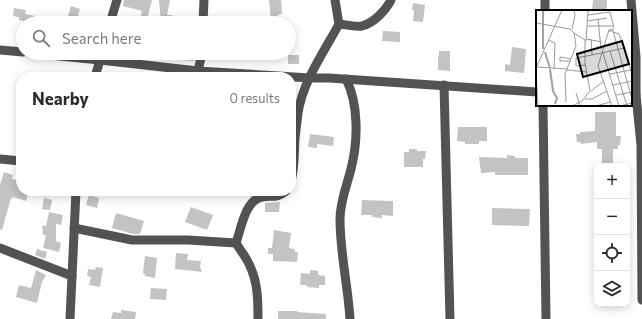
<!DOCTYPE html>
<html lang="en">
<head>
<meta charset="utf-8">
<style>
  :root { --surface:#fff; --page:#f7f7f7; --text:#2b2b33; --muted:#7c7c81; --line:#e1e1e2 }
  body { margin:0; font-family:Commissioner,sans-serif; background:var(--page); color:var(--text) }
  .controls { position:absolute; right:12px; bottom:12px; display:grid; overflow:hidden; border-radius:8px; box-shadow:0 2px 10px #0003 }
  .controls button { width:36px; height:36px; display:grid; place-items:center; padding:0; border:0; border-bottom:1px solid var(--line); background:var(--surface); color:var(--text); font:20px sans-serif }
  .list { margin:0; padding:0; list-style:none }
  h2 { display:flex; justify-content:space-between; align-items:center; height:52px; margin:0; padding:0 16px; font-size:17px }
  h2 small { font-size:13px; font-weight:400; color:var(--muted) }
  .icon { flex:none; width:22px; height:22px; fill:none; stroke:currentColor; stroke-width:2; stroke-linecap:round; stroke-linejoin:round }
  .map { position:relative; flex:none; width:642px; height:319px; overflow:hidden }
  .search { position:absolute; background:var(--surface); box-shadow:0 2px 10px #0003; left:16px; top:16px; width:280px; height:44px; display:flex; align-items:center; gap:10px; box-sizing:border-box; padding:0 14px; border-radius:22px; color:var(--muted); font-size:15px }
  .panel { position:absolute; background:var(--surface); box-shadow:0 2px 10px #0003; left:16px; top:72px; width:280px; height:124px; border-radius:16px }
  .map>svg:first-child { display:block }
  .building { fill:#c3c3c3 }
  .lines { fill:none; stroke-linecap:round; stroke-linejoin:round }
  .minor { stroke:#535353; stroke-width:9 }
  .inset-river { fill:none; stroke:#a1a1a1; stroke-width:2 }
  .inset-road { fill:none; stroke:#999; stroke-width:1 }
  .view { fill:#000; fill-opacity:0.15; stroke:#000; stroke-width:2 }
  .inset-edge { fill:none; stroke:#000; stroke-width:2 }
</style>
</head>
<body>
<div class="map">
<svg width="642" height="319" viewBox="0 0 642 319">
  <rect width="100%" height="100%" fill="#fff"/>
  <g class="building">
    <polygon points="124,0 152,0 146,23 140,21 142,11 123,6"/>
    <polygon points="159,0 170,0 167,15 172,15 172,23 161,23"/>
    <polygon points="269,0 281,0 282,14 278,15 278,21 271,21"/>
    <polygon points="593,0 607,0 607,11 592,11"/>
    <polygon points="413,3 425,5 423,22 413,21 414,10 412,10"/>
    <polygon points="71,6 80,9 76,23 66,23"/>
    <polygon points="14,8 26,10 25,14 35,16 33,23 19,20 19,17 13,16"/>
    <polygon points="383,31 400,32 400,42 382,41"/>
    <polygon points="512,47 526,49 524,73 505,71 505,64 510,65"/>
    <polygon points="439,51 450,51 450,71 438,70 438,56 439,56"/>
    <polygon points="181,53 195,53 194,61 180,60"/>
    <rect x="288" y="55" width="11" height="9"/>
    <polygon points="595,112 616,112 616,136 621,136 620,145 618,145 618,149 613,149 613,166 602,166 602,149 597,149 597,142 581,144 580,142 577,142 576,134 580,134 580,132 595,131"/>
    <polygon points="458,127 487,127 487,141 479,141 479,144 465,144 465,142 457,141"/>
    <polygon points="310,134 334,137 333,146 317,144 317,148 308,147"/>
    <polygon points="409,149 417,149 417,151 426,151 425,159 423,159 423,167 404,167 404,152 409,152"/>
    <polygon points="507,155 515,156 515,158 528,158 528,175 495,175 495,172 481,173 479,157 507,158"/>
    <polygon points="4,172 13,175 12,179 21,181 21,191 29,191 26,201 13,197 12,199 11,198 2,230 0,229 0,185"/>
    <polygon points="89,195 99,198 97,208 86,205"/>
    <polygon points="44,198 52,200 50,210 42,209"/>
    <polygon points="362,200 393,201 393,216 382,215 382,218 372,217 372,215 361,215"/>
    <polygon points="280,202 279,212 265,212 265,203"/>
    <polygon points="191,207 213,215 207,230 185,222"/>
    <polygon points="492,208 530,209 529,226 492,225"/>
    <polygon points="49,212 63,215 61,225 56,224 56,241 61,243 59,252 43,248 46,235 43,235 42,226 46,226"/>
    <polygon points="116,213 144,221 140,234 133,234 112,228"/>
    <polygon points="274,230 291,233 289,248 295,249 295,252 298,252 297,262 273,261 273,254 268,254 268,248 272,248"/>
    <polygon points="37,249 47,252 45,259 35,255"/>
    <polygon points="176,253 188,254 187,260 201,261 200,267 202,272 175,269"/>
    <polygon points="145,256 157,258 155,278 145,276 145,274 143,273"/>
    <polygon points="96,267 103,268 100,287 89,285 91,277 87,276 88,269 95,270"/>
    <polygon points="36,270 46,275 42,282 37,303 16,297 19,285 31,288 35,274"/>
    <polygon points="310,270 318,271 318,275 325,276 325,285 319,285 319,288 307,287 307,285 300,285 301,273 310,274"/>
    <polygon points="151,288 167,289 166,300 150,299"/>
    <polygon points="121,310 136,312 135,319 111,319 113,312 121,313"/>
    <polygon points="278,311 297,311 297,312 326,314 326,319 278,319"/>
  </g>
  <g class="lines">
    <g class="minor">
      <polyline points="335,0 339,24"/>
      <polyline points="631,0 636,57 636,95 631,95"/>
      <polyline points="545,11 545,0"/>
      <polyline points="110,23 117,0"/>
      <polyline points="203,23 204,0"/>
      <polyline points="0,50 23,52"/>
      <polyline points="29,53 100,60 198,71"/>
      <polyline points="202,53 198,71 310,78 329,78 537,92"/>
      <polyline points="95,77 102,53"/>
      <path d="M346,79C359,104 358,142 351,169C347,185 340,202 340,219C340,253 348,286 350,319"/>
      <polyline points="444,85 450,319"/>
      <polyline points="636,95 641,145 642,300"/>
      <polyline points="543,105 546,319"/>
      <polyline points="0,159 21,161"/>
      <path d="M291,181C295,166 294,152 295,138C296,130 297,121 298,113C303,81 324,52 339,24C347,25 355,27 362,26C374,23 386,10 391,0"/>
      <polyline points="74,228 132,240 188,240 236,243"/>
      <polyline points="0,248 72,276"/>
      <polyline points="70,319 76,191"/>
      <path d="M258,319C258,300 258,282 249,264C246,257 240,250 236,243C241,229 245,200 262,197C273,195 276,199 286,191"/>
    </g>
  </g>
  <g transform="translate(536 10)">
    <rect width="96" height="96" fill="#fff"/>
    <path class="inset-river" d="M7,0V39M9,42L14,58M14,59L17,81L21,88L19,94"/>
    <path class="inset-road" d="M52,5L74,2L78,18M62,9L65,39M51,11L71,8M0,13L34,19L38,23L40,36L29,64L30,92M51,16H77M36,19L39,6L38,0M72,21H77L96,89M50,29L66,32M55,29L56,45L88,38L83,24L77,22M12,30L19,33L18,59M50,31L52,0M88,38L96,64M74,41L91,96M67,43L83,96M34,51H24V47L35,49M50,55L40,56V48L56,45M1,57L31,59M0,58L26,0M31,60L51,62M0,63L2,96M74,64L95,60M77,75L96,71M55,81L68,71M40,83L44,96M80,85L96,82M49,89H56L71,81M36,96L46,91L54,81L49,53V30L38,23M60,96L74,92M76,96L62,56L73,20L78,19M84,96L96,93"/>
    <path class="view" d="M86,31L93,54L47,67L41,44Z"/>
    <rect width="96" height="96" class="inset-edge"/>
  </g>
</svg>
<div class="controls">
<button>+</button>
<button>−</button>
<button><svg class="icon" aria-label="locate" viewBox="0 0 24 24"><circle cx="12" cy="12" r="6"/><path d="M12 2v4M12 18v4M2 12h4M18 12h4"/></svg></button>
<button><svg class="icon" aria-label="layers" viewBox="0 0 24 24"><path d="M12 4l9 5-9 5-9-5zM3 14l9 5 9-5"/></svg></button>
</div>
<div class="search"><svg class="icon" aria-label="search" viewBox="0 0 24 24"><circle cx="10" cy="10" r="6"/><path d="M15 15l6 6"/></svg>Search here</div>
<section class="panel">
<h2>Nearby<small>0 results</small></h2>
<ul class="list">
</ul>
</section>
</div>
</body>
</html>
